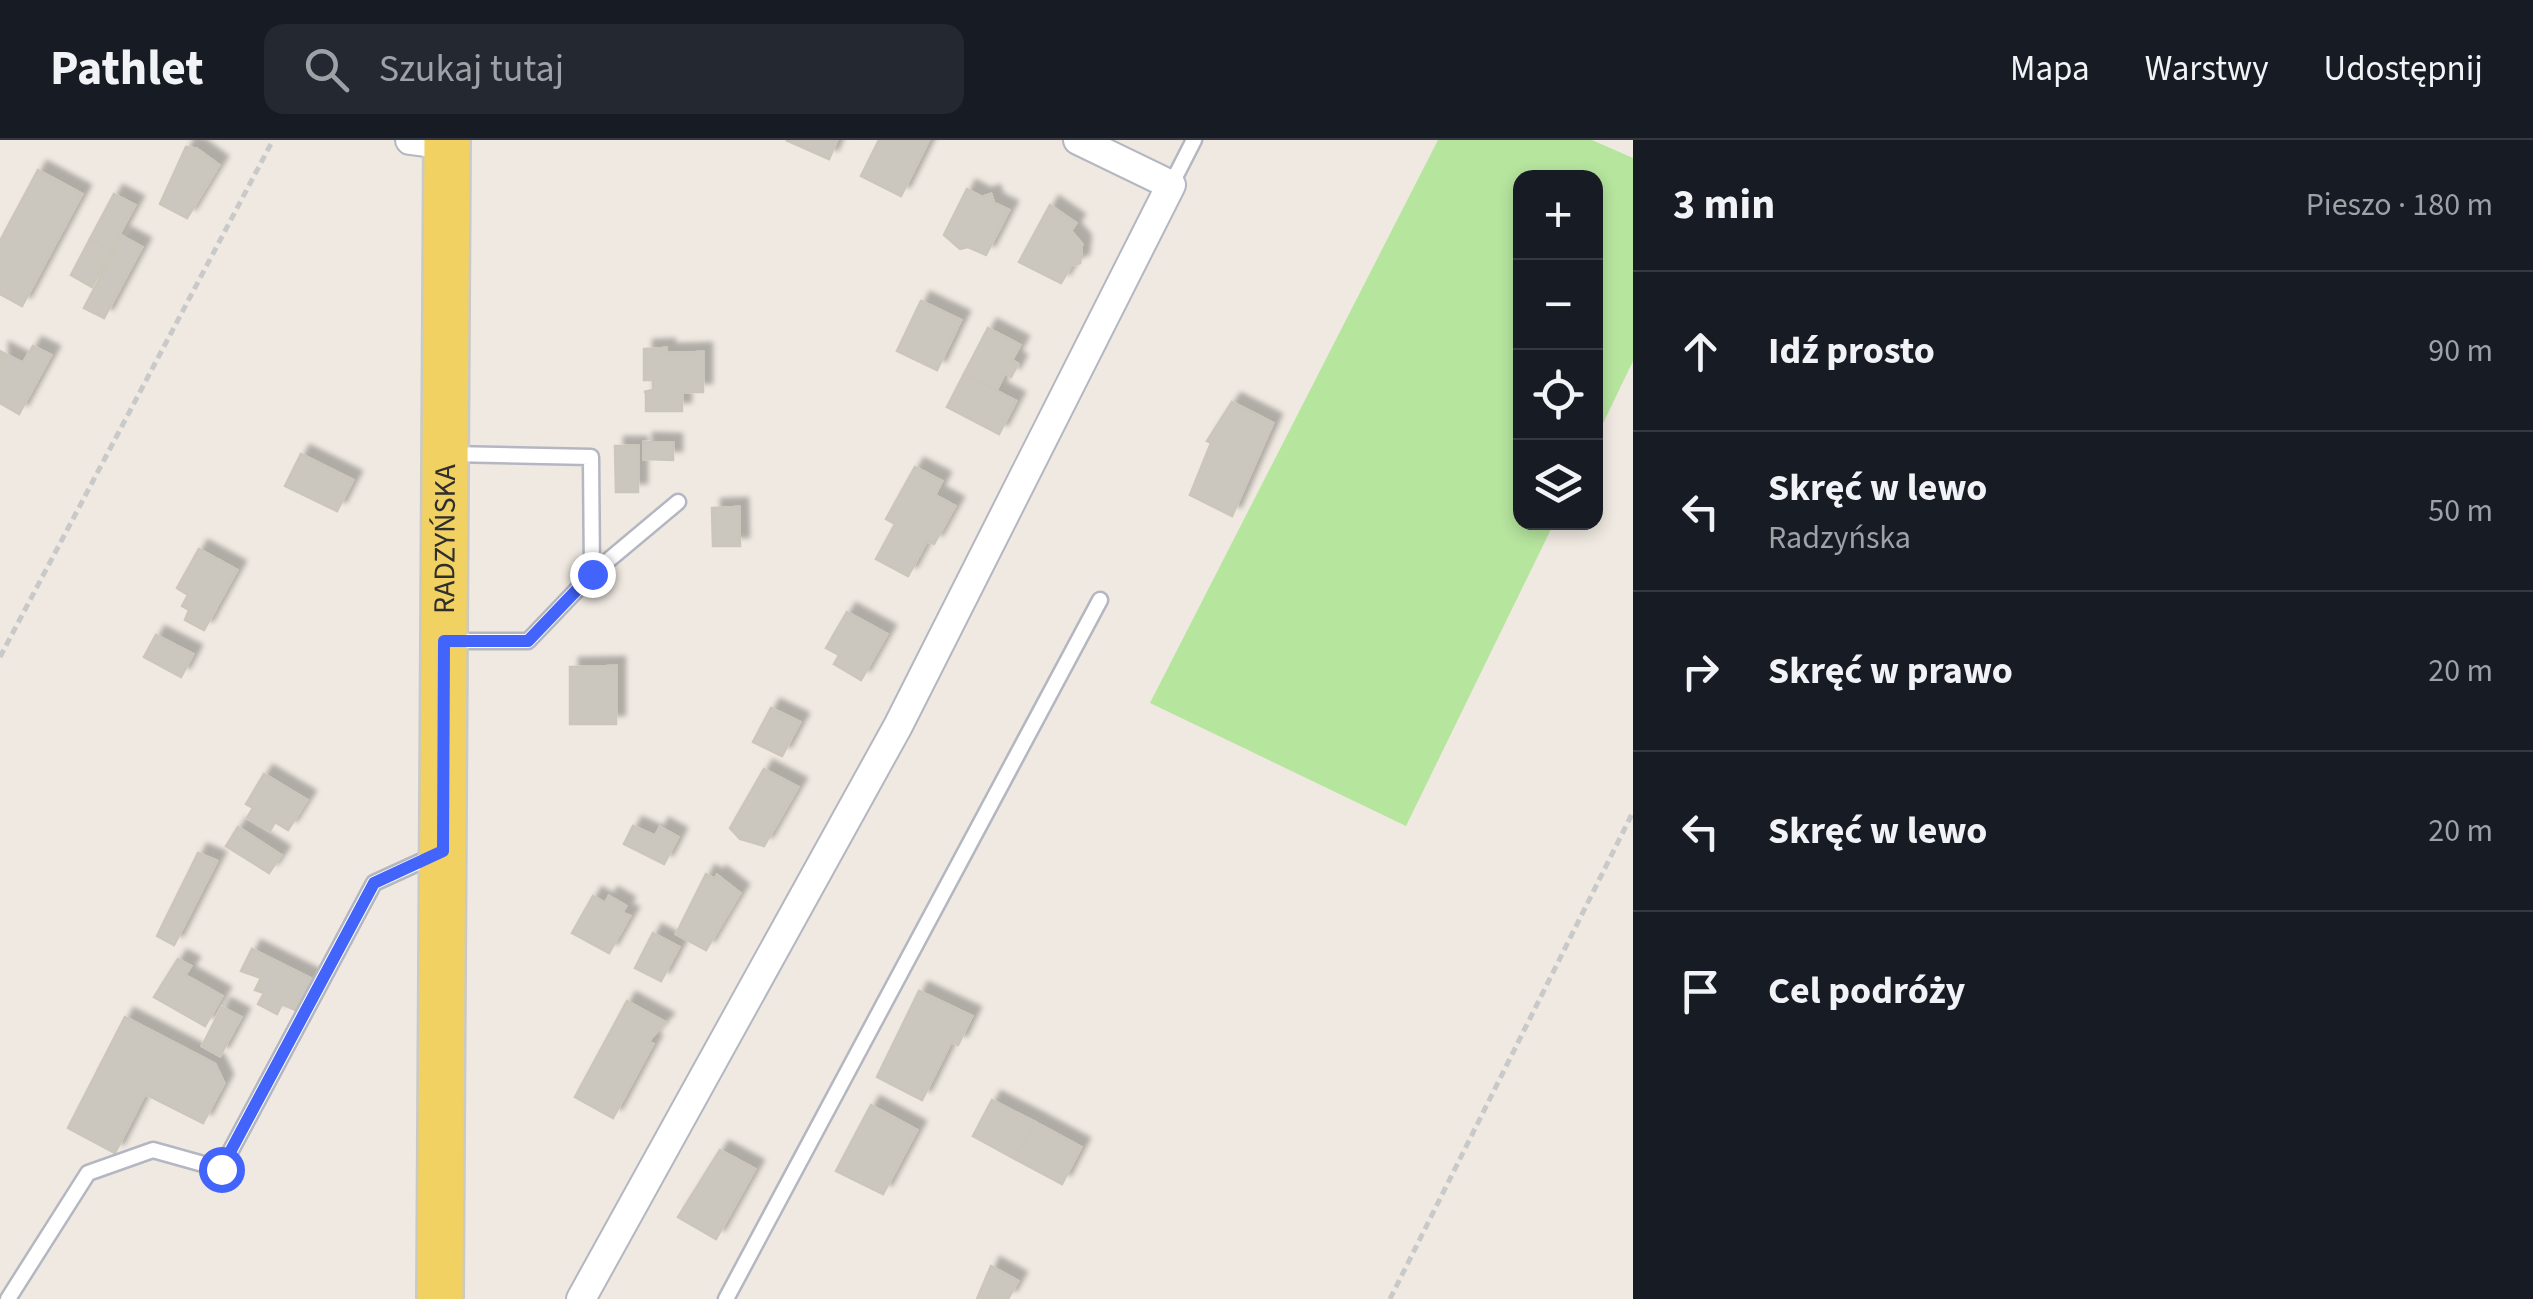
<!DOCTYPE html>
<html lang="pl">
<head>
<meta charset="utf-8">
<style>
  :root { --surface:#171b24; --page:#242831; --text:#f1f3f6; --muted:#9ea1a6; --line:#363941 }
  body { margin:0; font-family:"Source Sans 3",sans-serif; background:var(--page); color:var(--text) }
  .controls { position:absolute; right:30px; top:30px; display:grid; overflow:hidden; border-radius:20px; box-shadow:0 5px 15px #0003 }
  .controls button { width:90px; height:90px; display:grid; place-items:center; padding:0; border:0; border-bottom:2px solid var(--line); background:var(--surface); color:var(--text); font:50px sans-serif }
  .stop { position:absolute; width:30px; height:30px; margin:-22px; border:8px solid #4264fb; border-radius:50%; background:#fff }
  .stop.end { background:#4264fb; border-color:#fff; box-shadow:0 2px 10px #0008 }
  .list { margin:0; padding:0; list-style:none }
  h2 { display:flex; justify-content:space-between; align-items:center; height:130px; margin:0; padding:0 40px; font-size:42px }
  h2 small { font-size:32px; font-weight:400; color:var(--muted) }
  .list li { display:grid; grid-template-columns:65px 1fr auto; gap:30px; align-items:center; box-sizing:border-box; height:160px; padding:0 40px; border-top:2px solid var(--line) }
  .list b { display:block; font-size:38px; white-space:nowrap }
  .list p { margin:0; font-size:32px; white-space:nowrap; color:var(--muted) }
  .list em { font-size:32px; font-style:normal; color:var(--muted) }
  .icon { flex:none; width:55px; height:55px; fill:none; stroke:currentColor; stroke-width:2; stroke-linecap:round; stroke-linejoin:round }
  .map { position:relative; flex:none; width:1633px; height:1159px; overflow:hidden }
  header { display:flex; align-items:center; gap:60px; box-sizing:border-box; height:140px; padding:0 50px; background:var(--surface); border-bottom:2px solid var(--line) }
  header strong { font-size:48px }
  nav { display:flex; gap:55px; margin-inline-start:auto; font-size:35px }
  .search { width:700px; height:90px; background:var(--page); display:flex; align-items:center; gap:25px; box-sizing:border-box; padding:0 35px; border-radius:20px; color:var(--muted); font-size:38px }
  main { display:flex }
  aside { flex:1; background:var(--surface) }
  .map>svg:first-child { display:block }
  .green { fill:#b6e59e }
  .building { fill:#cbc7bf; stroke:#cbc5ba; stroke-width:2.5; filter:url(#shadow) }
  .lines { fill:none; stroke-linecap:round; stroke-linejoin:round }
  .service-casing { stroke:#b4b7c1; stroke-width:19 }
  .minor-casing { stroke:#b4b7c1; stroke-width:32 }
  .primary-casing { stroke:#c9c9c9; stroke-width:50 }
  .path { stroke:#c9c9c9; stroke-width:5; stroke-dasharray:8 5; stroke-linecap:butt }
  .service { stroke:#fff; stroke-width:14 }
  .minor { stroke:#fff; stroke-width:28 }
  .primary { stroke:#f2d163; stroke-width:45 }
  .route { stroke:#4264fb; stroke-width:12 }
  .labels { text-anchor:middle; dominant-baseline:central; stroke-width:8; stroke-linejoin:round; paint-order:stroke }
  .street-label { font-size:30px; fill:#2e2e2e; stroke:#fff }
</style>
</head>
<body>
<header>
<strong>Pathlet</strong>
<div class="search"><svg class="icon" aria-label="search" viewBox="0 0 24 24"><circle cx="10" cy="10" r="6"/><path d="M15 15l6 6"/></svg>Szukaj tutaj</div>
<nav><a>Mapa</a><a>Warstwy</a><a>Udostępnij</a></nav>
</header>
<main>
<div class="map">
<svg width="1633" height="1159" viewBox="0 0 1633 1159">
  <defs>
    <filter id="shadow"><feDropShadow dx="9" dy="-9" stdDeviation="2.5" flood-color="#0004"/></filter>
  </defs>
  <rect width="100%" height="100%" fill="#efe9e1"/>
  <polygon class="green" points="1438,0 1592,0 1633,18 1633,221 1596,298 1596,38 1520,38 1520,382 1554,383 1406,686 1150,563"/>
  <g class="building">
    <polygon points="786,0 837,0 829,19"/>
    <polygon points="879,0 929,0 901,56 861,36"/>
    <polygon points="186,7 197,9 219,25 187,78 160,64"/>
    <polygon points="38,30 82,54 22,166 0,154 0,101"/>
    <polygon points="967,49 982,57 991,54 994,63 1009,70 986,115 968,107 960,109 944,95"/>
    <polygon points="114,54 135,65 111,110 90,99"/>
    <polygon points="1050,65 1076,83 1071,91 1082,104 1080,123 1071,126 1061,143 1019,122"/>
    <polygon points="122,96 142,107 104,178 84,168"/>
    <polygon points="90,99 111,110 92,147 71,135"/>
    <polygon points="921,161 961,180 937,230 897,211"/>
    <polygon points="988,188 1020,205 1012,220 1018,224 1011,237 1005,233 996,251 964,234"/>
    <polygon points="33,206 51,215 19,274 0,263 0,211 23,223"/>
    <polygon points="666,208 666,213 703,212 703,252 644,252 653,250 653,240 644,240 644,209"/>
    <polygon points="964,234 1016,261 999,294 947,267"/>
    <rect x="646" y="252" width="36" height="19"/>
    <polygon points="1232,262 1273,283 1232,376 1190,355 1211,303 1207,301"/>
    <polygon points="644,302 673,303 673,320 644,319"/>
    <polygon points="615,306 638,306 638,352 616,352"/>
    <polygon points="301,314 353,340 337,371 285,346"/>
    <polygon points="915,327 942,341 935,355 955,366 934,404 927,401 908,436 876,419 895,384 886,379"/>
    <polygon points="739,367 740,406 713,406 712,368"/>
    <polygon points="199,409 237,430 204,490 185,480 189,470 182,466 188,455 177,448"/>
    <polygon points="847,472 887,494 861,540 834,524 839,515 826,508"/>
    <polygon points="156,495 193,514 181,537 144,517"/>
    <polygon points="616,526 616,584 570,584 570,527"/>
    <polygon points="771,568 800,582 782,616 753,602"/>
    <polygon points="764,629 798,647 764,706 740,699 730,688"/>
    <polygon points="264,634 307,660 288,690 275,682 270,691 247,678 253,668 246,664"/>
    <polygon points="633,686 655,696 660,687 678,697 664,724 624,704"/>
    <polygon points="238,687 281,715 269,733 226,706"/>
    <polygon points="198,713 217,721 174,805 157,796"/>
    <polygon points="706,734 715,739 717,735 740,753 706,810 676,794"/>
    <polygon points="593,756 605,763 609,756 626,766 622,773 630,776 609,813 572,793"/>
    <polygon points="653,793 679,807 661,841 635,828"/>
    <polygon points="252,809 312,839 295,870 282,864 277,874 258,864 264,853 255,850 261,838 241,831"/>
    <polygon points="178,819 191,826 185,835 222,856 205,886 154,857"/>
    <polygon points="919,851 972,876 958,905 951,902 922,960 877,937"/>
    <polygon points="627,861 665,882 648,902 653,904 613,978 575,957"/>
    <polygon points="222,867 241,877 220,916 202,906"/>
    <polygon points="125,877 215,924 224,943 203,983 145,954 115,1013 68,988"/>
    <polygon points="992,960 1035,982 1015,1019 973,996"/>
    <polygon points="871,965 917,990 883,1054 836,1031"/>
    <polygon points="1035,982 1081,1007 1062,1044 1015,1019"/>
    <polygon points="720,1010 755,1029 716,1099 678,1077"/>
    <polygon points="991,1126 1018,1141 1008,1159 977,1159"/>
  </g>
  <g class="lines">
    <g class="service-casing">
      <g id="service">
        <polyline points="1171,45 1194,0"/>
        <polyline points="451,314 591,317 592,434"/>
        <polyline points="450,501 528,501 592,434 678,362"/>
        <polyline points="8,1159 88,1033 153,1010 221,1029 374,743 433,716"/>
        <polyline points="726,1159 1100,460"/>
      </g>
    </g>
    <g class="minor-casing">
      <g id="minor">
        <polyline points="410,0 447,5"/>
        <polyline points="581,1159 898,586 1171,45 1078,0"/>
      </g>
    </g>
    <g class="primary-casing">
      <g id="primary">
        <path id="s1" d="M440,1159L447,0"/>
      </g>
    </g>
    <g class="path">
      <polyline points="0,517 273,0"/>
      <polyline points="1390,1159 1633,672"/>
    </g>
    <use href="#service" class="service"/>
    <use href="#minor" class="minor"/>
    <use href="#primary" class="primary"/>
  </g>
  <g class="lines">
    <polyline class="route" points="221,1029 374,743 443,711 444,501 528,501 592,434"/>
  </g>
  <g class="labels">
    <g class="street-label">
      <text stroke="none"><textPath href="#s1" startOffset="760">RADZYŃSKA</textPath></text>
    </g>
  </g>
</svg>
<div class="controls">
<button>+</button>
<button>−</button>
<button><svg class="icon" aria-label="locate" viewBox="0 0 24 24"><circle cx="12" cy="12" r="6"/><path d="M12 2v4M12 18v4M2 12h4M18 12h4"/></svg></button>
<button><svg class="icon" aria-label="layers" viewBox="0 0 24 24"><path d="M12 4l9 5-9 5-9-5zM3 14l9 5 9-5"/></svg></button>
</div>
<div class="stop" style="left:221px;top:1029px"></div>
<div class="stop end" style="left:592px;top:434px"></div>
</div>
<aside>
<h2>3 min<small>Pieszo · 180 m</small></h2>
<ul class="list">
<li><svg class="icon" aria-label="ahead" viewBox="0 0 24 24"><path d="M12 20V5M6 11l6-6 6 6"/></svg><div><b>Idź prosto</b></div><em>90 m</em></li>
<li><svg class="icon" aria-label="left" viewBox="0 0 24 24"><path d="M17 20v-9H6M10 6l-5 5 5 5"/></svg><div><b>Skręć w lewo</b><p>Radzyńska</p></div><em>50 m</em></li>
<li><svg class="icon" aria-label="right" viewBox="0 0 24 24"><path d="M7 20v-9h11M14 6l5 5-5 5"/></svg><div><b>Skręć w prawo</b></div><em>20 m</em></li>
<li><svg class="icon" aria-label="left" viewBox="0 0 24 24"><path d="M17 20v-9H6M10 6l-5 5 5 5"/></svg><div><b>Skręć w lewo</b></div><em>20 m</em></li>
<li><svg class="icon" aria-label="arrive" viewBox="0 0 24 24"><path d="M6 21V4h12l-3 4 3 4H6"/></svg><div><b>Cel podróży</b></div></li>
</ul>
</aside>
</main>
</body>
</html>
